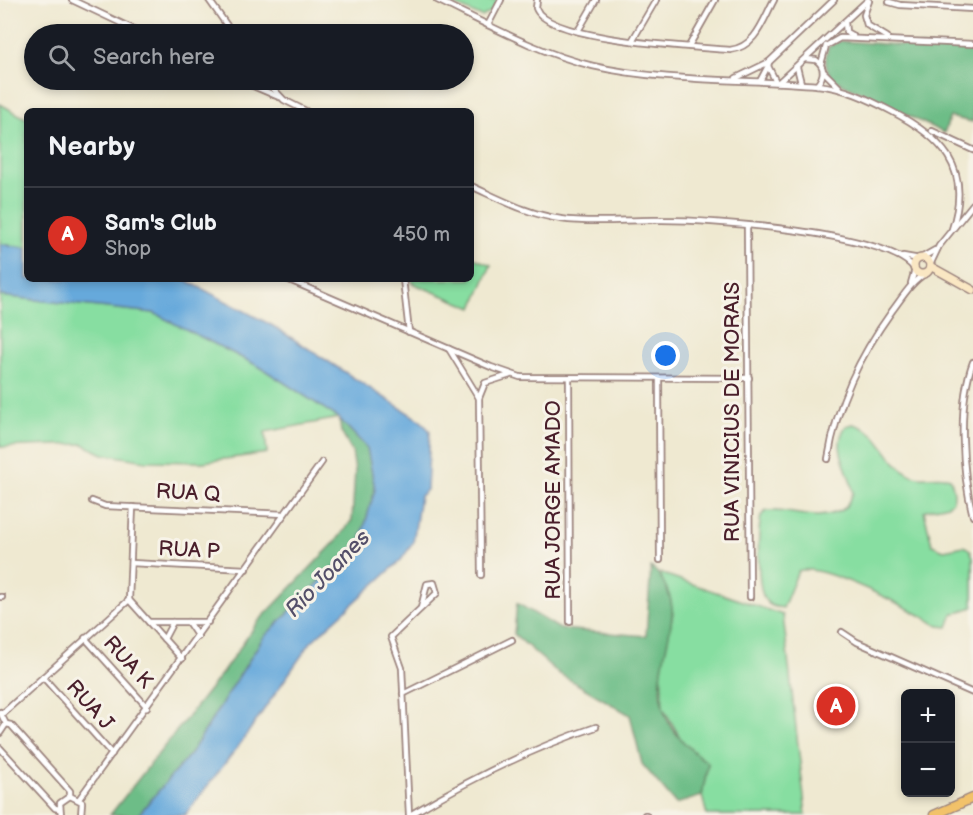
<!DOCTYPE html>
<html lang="en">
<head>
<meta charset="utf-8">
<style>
  :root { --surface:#171b24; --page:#242831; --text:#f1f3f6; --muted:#9ea1a6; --line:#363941; --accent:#d93025 }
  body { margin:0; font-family:"Balsamiq Sans",sans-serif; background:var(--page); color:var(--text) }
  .controls { position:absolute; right:18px; bottom:18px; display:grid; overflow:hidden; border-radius:9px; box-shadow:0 3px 9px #0003 }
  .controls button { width:54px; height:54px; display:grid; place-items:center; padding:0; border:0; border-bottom:2px solid var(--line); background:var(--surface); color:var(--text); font:30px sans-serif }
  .you { position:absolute; left:666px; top:356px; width:21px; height:21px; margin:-15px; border:4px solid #fff; border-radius:50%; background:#1a73e8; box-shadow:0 0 0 9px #1a73e833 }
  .badge { display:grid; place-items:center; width:39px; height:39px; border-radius:50%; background:var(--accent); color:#fff; font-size:20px; font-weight:700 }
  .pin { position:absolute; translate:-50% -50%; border:3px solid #fff; box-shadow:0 2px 6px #0006 }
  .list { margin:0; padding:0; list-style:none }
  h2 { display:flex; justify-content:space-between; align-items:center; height:78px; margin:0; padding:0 24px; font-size:26px }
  h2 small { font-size:20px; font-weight:400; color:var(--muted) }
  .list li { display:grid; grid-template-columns:39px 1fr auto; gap:18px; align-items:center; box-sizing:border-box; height:96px; padding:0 24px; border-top:2px solid var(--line) }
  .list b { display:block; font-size:22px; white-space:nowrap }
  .list p { margin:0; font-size:20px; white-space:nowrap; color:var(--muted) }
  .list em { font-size:20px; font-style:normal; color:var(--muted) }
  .icon { flex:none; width:33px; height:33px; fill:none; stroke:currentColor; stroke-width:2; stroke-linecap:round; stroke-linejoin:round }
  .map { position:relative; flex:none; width:973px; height:815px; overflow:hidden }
  .search { position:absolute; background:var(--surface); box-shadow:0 3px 9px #0003; left:24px; top:24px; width:450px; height:66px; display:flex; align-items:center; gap:15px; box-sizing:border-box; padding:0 21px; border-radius:33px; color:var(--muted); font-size:22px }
  .panel { position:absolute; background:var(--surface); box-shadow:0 3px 9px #0003; left:24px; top:108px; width:450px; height:174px; border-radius:9px }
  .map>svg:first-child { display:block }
  .green { fill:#87dea1; stroke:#687e66; stroke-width:1.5 }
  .forest { fill:#6dbd87; stroke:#5c6e59; stroke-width:1.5 }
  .water { fill:#66a9db; stroke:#586483; stroke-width:1.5 }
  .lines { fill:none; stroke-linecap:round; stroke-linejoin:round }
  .street-casing { stroke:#9c847e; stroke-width:8 }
  .secondary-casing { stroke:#9c847e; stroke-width:10 }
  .highway-casing { stroke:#9c847e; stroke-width:11 }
  .street { stroke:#fff; stroke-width:4.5 }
  .secondary { stroke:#fae7c3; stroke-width:7 }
  .highway { stroke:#f2c26a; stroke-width:8 }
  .labels { text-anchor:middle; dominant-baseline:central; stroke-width:6; stroke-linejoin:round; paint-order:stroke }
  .street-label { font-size:21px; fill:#4a1f2b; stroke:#f7f3e8 }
  .water-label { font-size:22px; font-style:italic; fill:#544f69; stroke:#f7f3e8 }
</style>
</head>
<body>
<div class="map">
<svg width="973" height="815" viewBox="0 0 973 815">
  <rect width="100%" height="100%" fill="#f7f3e8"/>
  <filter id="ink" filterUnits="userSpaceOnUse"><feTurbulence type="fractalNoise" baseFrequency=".0167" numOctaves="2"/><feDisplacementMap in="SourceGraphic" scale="12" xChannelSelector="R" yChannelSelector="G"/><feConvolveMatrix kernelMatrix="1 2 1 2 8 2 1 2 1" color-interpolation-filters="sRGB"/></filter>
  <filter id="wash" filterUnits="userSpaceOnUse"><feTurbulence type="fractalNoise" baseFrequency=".008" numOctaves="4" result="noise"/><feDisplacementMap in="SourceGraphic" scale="24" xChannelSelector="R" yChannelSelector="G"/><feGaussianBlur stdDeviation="1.35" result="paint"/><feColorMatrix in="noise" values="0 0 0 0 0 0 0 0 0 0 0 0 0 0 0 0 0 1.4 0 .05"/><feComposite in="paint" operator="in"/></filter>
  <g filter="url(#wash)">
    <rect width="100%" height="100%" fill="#efe9d1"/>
    <g class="green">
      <polygon points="450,0 498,0 492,11 482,17 453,4"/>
      <polygon points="0,104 27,119 27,248 0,244"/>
      <polygon points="471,257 491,265 473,308 412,283 413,279 471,279"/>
      <polygon points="0,296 154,313 260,367 339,418 265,432 267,453 203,462 146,461 103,454 83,444 0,447"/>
      <path d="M853,424C882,431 884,458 908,473C921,482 936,473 950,478C963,513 942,503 924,511L932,545L944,550L964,546L970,550L973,557V607L953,614L948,627L939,626C916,612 820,561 798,571L783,608C777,607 770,607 766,601C756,590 758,531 761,516L766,511C795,509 817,525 845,508L853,493C851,470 830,449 846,426Z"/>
      <polygon points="660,573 783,615 806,815 707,815 702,796 708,763 685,746 663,708 661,666 673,613"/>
    </g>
    <g class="forest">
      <path d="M840,41L973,50V122L950,117L944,133L837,81C824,72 824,61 828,47Z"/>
      <polygon points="339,418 367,448 375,489 360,542 263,638 191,753 138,815 110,815 223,672 257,623 337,540 352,520 355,471 352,452 341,432"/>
      <path d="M651,567C663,575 674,601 672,616C669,646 655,676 663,707C668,730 690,750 708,763L702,796L676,804L642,764L630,715L558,673L514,634L517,603L560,629L646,636Z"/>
    </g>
    <polygon class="water" points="0,244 27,248 27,279 184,279 273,326 421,421 430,431 427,490 420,496 413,543 401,560 311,642 240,744 185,815 138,815 191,753 263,638 360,542 375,489 367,448 339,418 260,367 154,313 0,296"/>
  </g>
  <g filter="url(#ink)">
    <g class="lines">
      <g class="street-casing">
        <g id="street">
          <polyline points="72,0 144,34"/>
          <polyline points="209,0 233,34"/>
          <path d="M437,0C487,24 538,53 593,66C662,82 745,79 817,85C845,88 866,98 891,111C941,137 973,167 952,229"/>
          <path d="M537,0L536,8C547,41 696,47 730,50C756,47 763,20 774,0"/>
          <polyline points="869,1 864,15 867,25 887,37"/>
          <polyline points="889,2 900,5 973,9"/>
          <polyline points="845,22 846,32 853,36"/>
          <polyline points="488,25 501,0"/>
          <polyline points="578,31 596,0"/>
          <polyline points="632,41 656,0"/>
          <polyline points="689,46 715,0"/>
          <path d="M805,59L816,60C826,67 824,76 817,85"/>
          <polyline points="769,62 768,66 776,82"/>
          <polyline points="821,64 826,46 840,38 973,44"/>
          <polyline points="797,67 801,83"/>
          <polyline points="823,71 840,88"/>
          <polyline points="736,78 769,62 834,0"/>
          <polyline points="239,80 279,97"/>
          <polyline points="265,80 284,100 306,111"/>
          <polyline points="760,81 768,66"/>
          <polyline points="779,82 868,0"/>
          <polyline points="932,131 973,150"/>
          <path d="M471,186C500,199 529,215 561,219C594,224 629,219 662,220C710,220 886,232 914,268"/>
          <polyline points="747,227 750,597"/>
          <polyline points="903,256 920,259"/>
          <polyline points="921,258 935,250"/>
          <polyline points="930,265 939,246 973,204"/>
          <polyline points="287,279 491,367 520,377 749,378"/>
          <polyline points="403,279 409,332"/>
          <polyline points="911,283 915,269"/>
          <polyline points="449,349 479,398 481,575"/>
          <path d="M973,362C957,405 962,472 973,516"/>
          <polyline points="569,378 570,622"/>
          <polyline points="659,379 660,560"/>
          <polyline points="479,398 485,383 510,375"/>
          <path d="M828,459C837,403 859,357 892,311C902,298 911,282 926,273"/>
          <polyline points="92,501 105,506 284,514"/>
          <polyline points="131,563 246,569"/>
          <polyline points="0,597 2,597"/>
          <polyline points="129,600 182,659"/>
          <polyline points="149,622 208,622"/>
          <polyline points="188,622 198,637"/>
          <polyline points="842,632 857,642 973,693"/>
          <polyline points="85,638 147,707"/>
          <polyline points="164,639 173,622"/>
          <polyline points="43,677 112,754"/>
          <polyline points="403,694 512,640"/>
          <polyline points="2,714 129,600 133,507"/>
          <polyline points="6,724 11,725 70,791 70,796"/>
          <polyline points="0,733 6,724 0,712"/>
          <polyline points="0,748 55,808 59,809"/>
          <polyline points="79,799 322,462"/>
          <polyline points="61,815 60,803 70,796 82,802 81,815"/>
          <polyline points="409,815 402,668 391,637 437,593 434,583 427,584 421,608"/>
          <path d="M410,815C470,779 529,749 596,727"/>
          <polyline points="645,815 646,815"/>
        </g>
      </g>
      <g class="secondary-casing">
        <g id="secondary">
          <circle cx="922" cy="266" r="8"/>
          <polyline points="930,266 973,290"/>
        </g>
      </g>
      <g class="highway-casing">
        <polyline id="highway" points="934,815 973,798"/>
      </g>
      <use href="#street" class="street"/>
      <use href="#secondary" class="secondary"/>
      <use href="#highway" class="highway"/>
    </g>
  </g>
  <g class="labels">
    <g class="street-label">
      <text transform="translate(732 412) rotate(-90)">RUA VINICIUS DE MORAIS</text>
      <text transform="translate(188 493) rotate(3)">RUA Q</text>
      <text transform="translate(553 500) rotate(-90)">RUA JORGE AMADO</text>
      <text transform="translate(189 550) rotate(3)">RUA P</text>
      <text transform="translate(128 662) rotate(48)">RUA K</text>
      <text transform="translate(90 705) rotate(48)">RUA J</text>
    </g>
    <g class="water-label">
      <text transform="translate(328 574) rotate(-46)">Rio Joanes</text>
    </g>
  </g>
</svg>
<div class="controls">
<button>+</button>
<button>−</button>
</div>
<div class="you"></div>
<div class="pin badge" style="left:836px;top:706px">A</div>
<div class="search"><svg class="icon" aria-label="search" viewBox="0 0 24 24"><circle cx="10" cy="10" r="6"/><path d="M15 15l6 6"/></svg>Search here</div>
<section class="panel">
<h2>Nearby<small></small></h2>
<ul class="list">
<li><span class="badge">A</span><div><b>Sam's Club</b><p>Shop</p></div><em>450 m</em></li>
</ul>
</section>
</div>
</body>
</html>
